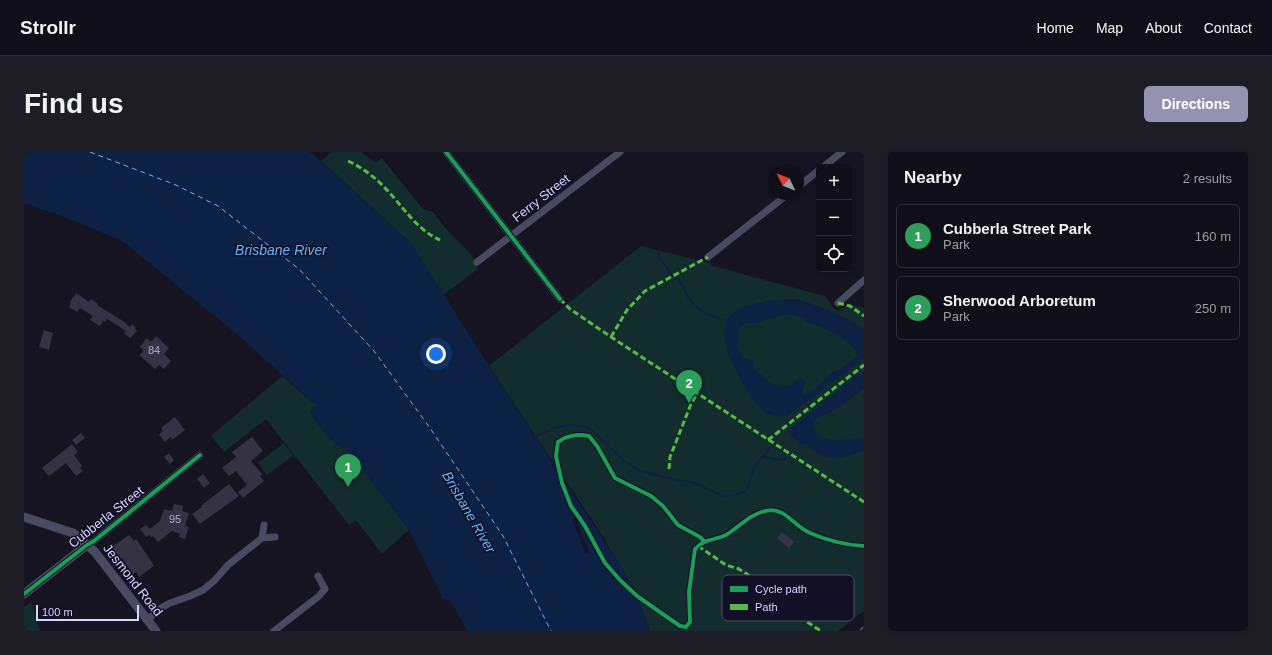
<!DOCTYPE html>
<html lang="en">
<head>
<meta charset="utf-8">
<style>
  :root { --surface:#100f19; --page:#1e1d26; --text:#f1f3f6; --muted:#9c9ca2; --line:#302f38; --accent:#9591b1 }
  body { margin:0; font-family:Arial,sans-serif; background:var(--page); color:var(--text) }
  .controls { position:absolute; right:12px; top:12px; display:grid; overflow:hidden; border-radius:6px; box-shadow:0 2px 6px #0003 }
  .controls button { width:36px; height:36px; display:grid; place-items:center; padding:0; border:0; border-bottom:1px solid var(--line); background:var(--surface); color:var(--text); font:20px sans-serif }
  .compass { position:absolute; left:744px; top:12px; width:36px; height:36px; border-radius:50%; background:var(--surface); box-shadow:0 2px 6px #0003; rotate:313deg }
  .scale { position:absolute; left:12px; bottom:10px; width:103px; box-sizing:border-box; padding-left:4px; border:2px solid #d9d4ff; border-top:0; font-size:11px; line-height:14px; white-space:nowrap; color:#d9d4ff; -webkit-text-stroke:3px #130f26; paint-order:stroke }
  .you { position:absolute; left:412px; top:202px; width:14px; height:14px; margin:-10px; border:3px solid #fff; border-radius:50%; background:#1a73e8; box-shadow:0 0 0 6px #1a73e833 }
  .badge { display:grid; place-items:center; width:26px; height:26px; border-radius:50%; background:var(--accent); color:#fff; font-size:13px; font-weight:700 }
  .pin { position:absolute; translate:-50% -33px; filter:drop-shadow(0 1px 2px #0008) }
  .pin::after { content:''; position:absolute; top:21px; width:14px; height:12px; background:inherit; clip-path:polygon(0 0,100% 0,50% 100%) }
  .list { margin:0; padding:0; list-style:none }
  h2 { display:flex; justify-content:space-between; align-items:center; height:52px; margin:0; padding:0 16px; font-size:17px }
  h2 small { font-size:13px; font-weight:400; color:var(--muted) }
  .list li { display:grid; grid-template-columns:26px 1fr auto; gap:12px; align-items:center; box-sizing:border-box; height:64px; margin:0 8px 8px; padding:0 8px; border:1px solid var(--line); border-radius:6px }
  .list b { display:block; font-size:15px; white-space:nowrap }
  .list p { margin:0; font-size:13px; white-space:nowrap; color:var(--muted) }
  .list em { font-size:13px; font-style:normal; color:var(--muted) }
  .icon { flex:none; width:22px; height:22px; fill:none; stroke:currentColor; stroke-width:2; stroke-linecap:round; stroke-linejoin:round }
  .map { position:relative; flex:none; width:840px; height:479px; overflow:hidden; border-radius:6px }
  header { display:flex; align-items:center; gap:24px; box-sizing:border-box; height:56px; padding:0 20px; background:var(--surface); border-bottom:1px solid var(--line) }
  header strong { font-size:19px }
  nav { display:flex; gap:22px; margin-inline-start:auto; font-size:14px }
  .intro { display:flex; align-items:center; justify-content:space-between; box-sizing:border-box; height:96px; padding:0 24px }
  h1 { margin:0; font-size:28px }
  .button { padding:10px 18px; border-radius:6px; background:var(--accent); color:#fff; font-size:14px; font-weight:700 }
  main { display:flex; gap:24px; padding:0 24px }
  aside { flex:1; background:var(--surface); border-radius:6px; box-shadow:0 2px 6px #0003 }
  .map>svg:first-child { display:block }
  .green { fill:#132c2d }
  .water { fill:#0d2144; fill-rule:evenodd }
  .pier { fill:#161421 }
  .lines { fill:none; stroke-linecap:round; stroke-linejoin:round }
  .stream { stroke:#0d2144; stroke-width:2 }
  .ferry { stroke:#62b6ff; stroke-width:1; stroke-dasharray:5 4; stroke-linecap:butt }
  .building { fill:#343243 }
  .minor { stroke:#4a4962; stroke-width:7 }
  .tertiary { stroke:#4a4962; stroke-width:9 }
  .quiet { stroke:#58b947; stroke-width:3; stroke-dasharray:6 3; stroke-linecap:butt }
  .cycleway-casing { stroke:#130f26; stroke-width:6 }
  .cycleway { stroke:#1a9f57; stroke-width:4 }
  .labels { text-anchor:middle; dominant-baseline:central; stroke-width:3; stroke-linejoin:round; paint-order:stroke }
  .number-label { font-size:11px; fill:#b0acd0 }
  .street-label { font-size:13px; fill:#d9d4ff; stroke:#130f26 }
  .water-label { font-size:14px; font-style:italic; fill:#62b6ff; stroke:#130f26 }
  .key { fill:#130f26; stroke:#4e4a67; stroke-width:1 }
  .key-label { font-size:11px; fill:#d9d4ff }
</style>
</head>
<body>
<header>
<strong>Strollr</strong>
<nav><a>Home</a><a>Map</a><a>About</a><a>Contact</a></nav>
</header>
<div class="intro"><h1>Find us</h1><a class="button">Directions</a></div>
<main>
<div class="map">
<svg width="840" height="479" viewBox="0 0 840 479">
  <rect width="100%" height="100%" fill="#161421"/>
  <g class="green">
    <polygon points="308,0 337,0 352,11 358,6 399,57 409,60 422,77 447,102 454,117 419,143 387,91 297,9"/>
    <path d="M617,94L685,111L689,114L801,144C811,155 809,165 825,152L840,156V459L814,479H626L613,444L578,383L465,214Z"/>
    <polygon points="258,224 288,250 292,252 292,255 286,260 304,285 328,303 385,378 358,402 332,368 325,373 242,267 200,300 187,284"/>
    <polygon points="260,291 269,304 243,323 234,311"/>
    <polygon points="7,450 16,479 0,479 0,455"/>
  </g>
  <g class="water">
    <polygon points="0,0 286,0 290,3 387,91 465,214 596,413 613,444 626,479 443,479 427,449 419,447 385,378 328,303 304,285 286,260 292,255 292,252 288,250 213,182 98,89 51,69 0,51"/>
    <path d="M772,147C793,153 822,164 840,177V206L764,264C757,265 749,264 743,261C729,254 703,205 701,190C700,183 702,175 702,168L715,156L745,148ZM757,163H769L779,165L782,170C801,174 819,186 833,199V205L819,215L807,221L791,237L779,244V236L781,231L780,228L775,226L767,233L755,236L744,229L729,216L730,209L718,205L713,195L715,188L714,180L717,174L722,171H732Z"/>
    <path d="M840,218V236L816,255L792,266L788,273C789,276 791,280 793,282C803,292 827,287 840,285V299C813,307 805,313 782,292L776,293L763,280Z"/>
  </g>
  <polygon class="pier" points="554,364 558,369 553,371 565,400 561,401 556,389 557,388 548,367"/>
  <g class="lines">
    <g class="stream">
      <polyline points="635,100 635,106 647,121"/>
      <path d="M653,126C659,132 660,138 664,145C671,158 689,166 702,168"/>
      <polyline points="510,285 530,276 546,273 559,274 567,277 600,309 614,318 652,328 668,330 699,344 711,343 721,339 724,335 730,315 746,296"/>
      <polyline points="739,305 759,308 763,305"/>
    </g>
    <polyline class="ferry" points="66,0 152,33 194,54 275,117 350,199 406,276 479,384 527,479"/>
  </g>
  <g class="building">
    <polygon points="52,141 65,150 67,147 74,152 73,153 99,169 106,175 108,172 112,176 111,177 113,179 106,186 100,181 102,179 83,167 81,170 79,169 76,174 66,168 69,164 56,156 53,160 45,155 47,151 46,150"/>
    <polygon points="20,178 29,181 25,198 15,195"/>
    <polygon points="132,184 145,196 140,202 147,209 140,217 135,213 131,217 115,203 119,200 118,198 119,197 116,195 122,186 126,189 128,189"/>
    <polygon points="151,265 161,278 148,288 147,285 141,290 135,283 139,279 137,276"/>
    <polygon points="57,281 61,286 52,293 48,288"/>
    <polygon points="228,285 239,299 227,309 238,322 236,324 240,329 219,346 214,340 223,333 212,319 205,324 198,316 212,305 208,300"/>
    <polygon points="48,292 54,300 50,303 58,314 56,316 59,319 52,324 42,311 25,324 18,316"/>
    <polygon points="145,301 150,308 146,312 140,305"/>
    <polygon points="179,322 186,331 180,336 173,327"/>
    <polygon points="205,332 215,344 176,372 168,362 178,355 177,354"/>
    <polygon points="150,352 159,354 158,359 165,361 161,374 165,375 161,387 155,385 156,382 148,379 134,390 129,384 127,385 125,383 122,385 116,377 122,373 126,377 136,369 140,357 148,359"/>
    <polygon points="758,380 771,390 765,396 753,386"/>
    <polygon points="105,383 110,389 112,387 117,394 130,414 115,425 112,420 109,422 98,406 97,407 88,395"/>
  </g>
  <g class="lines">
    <g class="minor">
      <polyline points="422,0 536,147"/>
      <polyline points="799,15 818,0"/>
      <polyline points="774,35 795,18"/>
      <polyline points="684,105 764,42"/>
      <polyline points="453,110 596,0"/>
      <polyline points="814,151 840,128"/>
      <polyline points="238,386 251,385"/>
      <polyline points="63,393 70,389 176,303"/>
      <polyline points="123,468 137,456 146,451 166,444 179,438 191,428 204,413 238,386 240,373"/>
      <polyline points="250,479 295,444 301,437 294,424"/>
      <polyline points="839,479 840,478"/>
    </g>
    <g class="tertiary">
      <polyline points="0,365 49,381 71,400 132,479"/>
      <polyline points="0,442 63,393"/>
    </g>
    <g class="quiet">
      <path d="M324,9C339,16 352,26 363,38C380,56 393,78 416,88"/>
      <polyline points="536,147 546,157 587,185 840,350"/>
      <polyline points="814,151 826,154 840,164"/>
      <polyline points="587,185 603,158 621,139 684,105"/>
      <polyline points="744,288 840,213"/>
      <polyline points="645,317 646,305 667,252 673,242"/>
      <polyline points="674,394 702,413 715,417 734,429 761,458 768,460 797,479"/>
    </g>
    <g class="cycleway-casing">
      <g id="cycleway">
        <polyline points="422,0 536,147"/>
        <path d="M680,389L676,385L654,373L639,354L627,344L591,326L573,294L565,284C553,282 544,283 534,290L532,304L538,331L547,354L561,374L581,411L596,428L613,444L656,474L662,475L666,470L665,440L671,397C681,386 690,389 702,383C714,376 726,362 741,359C761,354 769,374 786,381C802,388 822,393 840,394"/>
        <polyline points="0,442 63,393 70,389 176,303"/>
      </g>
    </g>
    <use href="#cycleway" class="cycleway"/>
  </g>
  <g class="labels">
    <g class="number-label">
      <text x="130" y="198">84</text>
      <text x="151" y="367">95</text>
    </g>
    <g class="street-label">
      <text transform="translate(517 46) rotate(-38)">Ferry Street</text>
      <text transform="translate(82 365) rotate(-38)">Cubberla Street</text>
      <text transform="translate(109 428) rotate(52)">Jesmond Road</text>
    </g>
    <g class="water-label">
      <text x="257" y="98">Brisbane River</text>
      <text transform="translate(445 360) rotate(60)">Brisbane River</text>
    </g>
  </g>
  <rect x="698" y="423" width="132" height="46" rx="6" class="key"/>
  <rect x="706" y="434" width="18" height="6" fill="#1a9f57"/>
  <rect x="706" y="452" width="18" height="6" fill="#58b947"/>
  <g class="key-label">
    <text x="731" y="441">Cycle path</text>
    <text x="731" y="459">Path</text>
  </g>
</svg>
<div class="controls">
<button>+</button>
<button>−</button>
<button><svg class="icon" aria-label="locate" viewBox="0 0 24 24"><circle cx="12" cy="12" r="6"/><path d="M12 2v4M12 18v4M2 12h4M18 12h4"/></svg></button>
</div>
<svg class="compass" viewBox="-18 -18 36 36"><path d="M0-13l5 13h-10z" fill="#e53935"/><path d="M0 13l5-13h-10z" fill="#9c9ca2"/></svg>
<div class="scale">100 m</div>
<div class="you"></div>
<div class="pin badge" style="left:324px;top:335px;background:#2e9e5b">1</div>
<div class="pin badge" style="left:665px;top:251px;background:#2e9e5b">2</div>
</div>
<aside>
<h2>Nearby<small>2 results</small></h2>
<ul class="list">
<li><span class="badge" style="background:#2e9e5b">1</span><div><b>Cubberla Street Park</b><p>Park</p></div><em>160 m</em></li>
<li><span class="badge" style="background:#2e9e5b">2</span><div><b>Sherwood Arboretum</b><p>Park</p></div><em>250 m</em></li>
</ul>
</aside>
</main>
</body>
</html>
